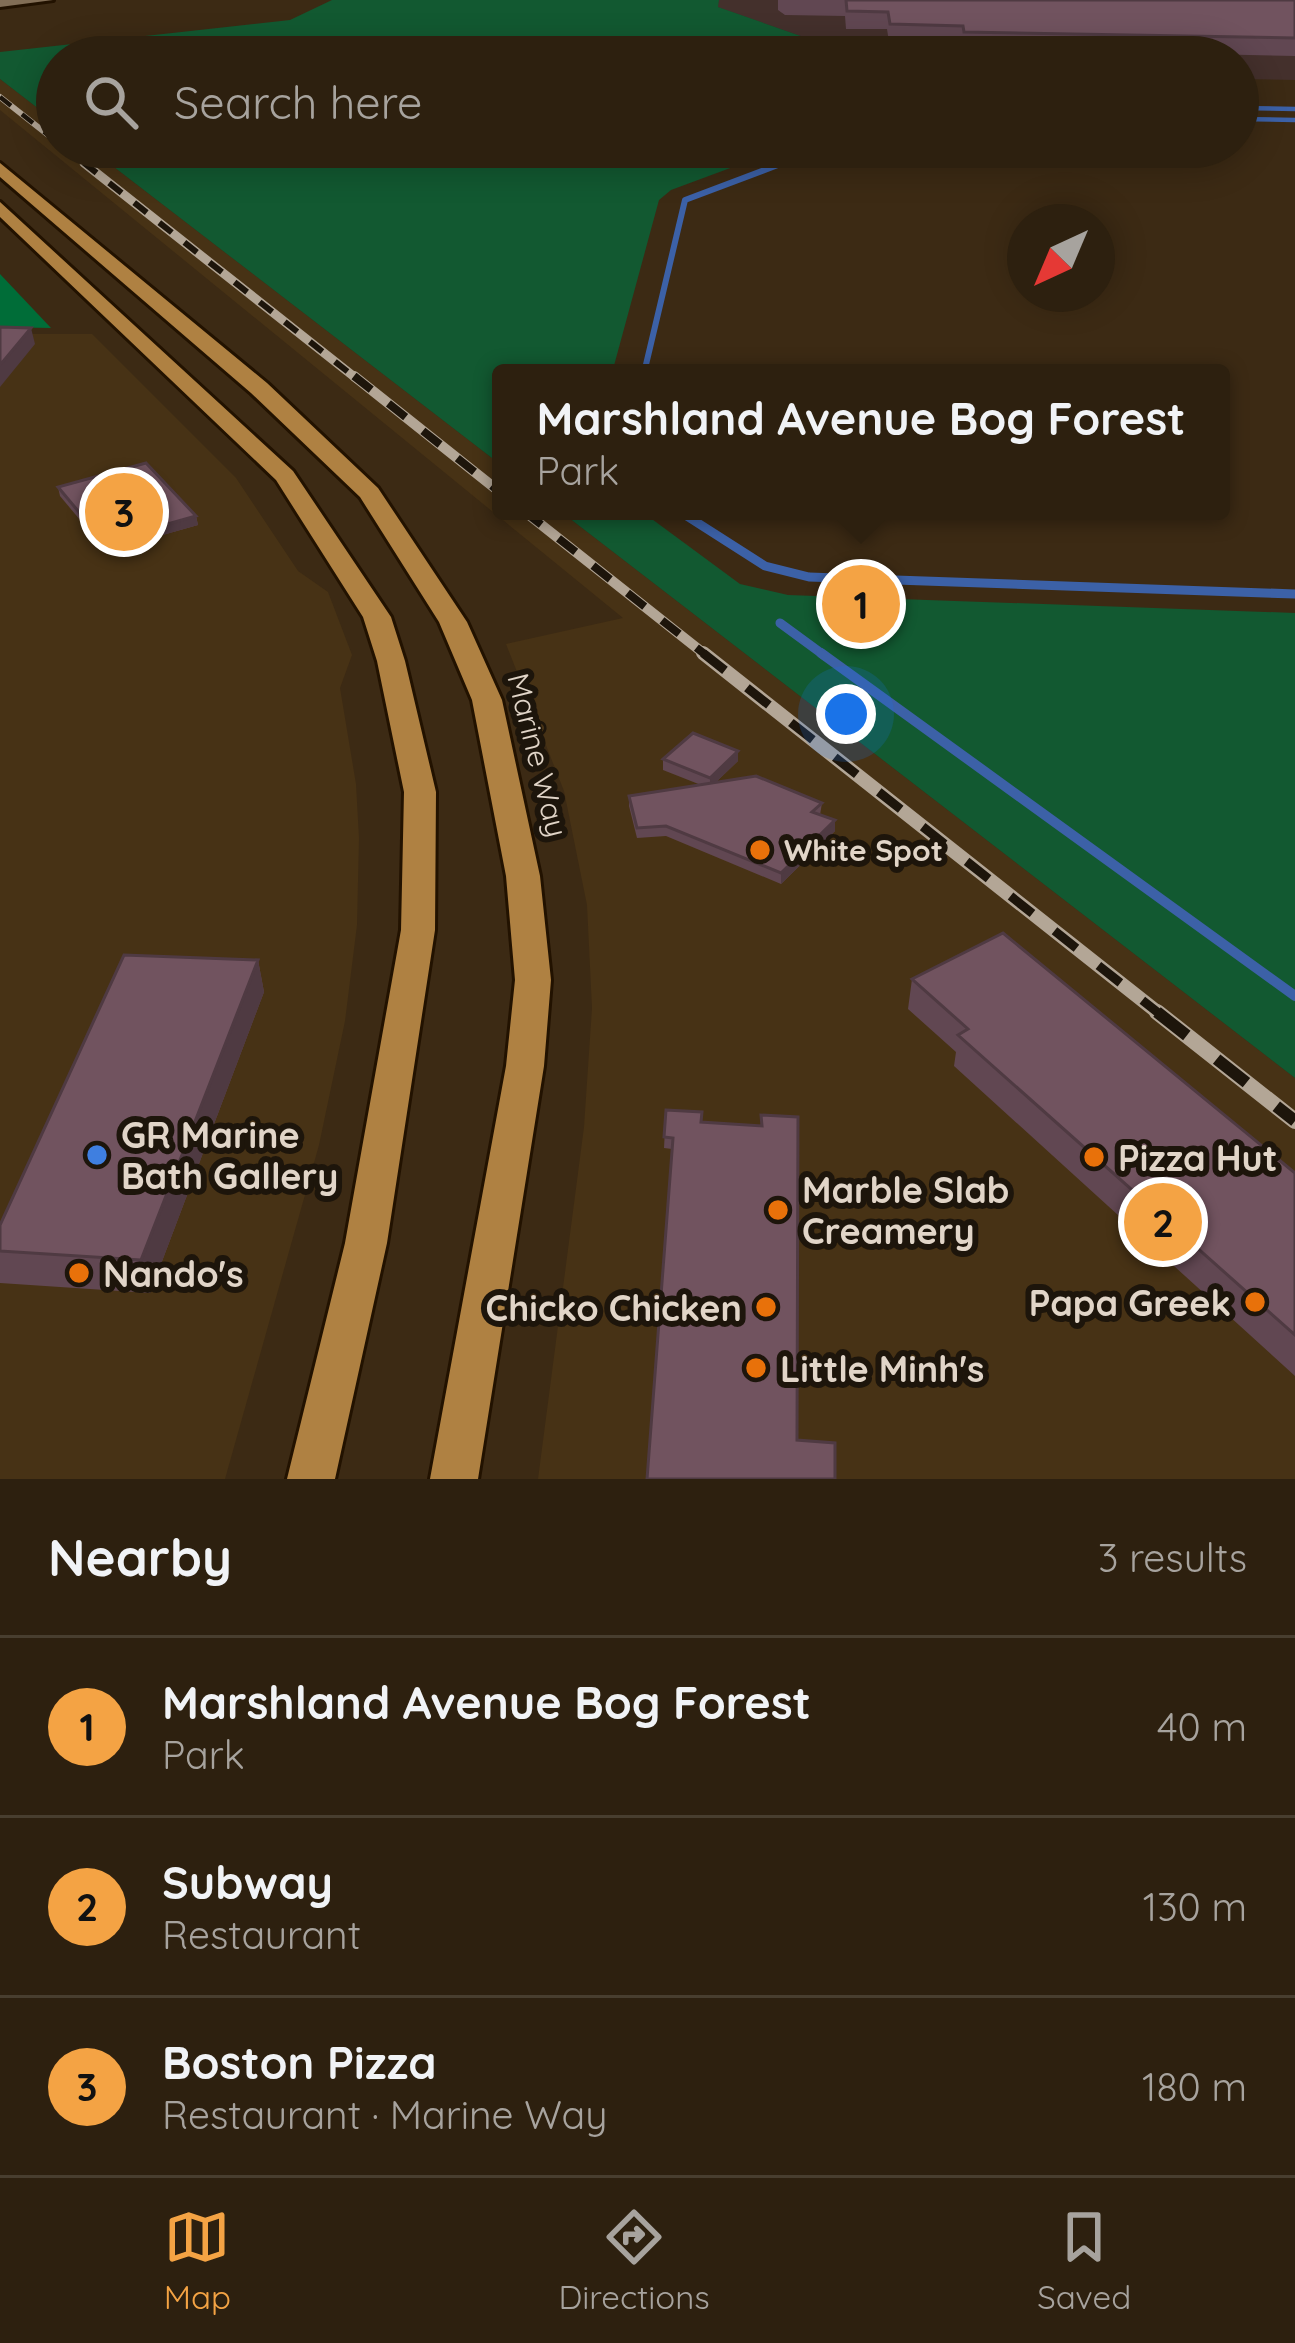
<!DOCTYPE html>
<html lang="en">
<head>
<meta charset="utf-8">
<style>
  :root { --surface:#2d200f; --page:#352818; --text:#f1f3f6; --muted:#a7a39e; --line:#483e2f; --accent:#f4a344 }
  body { margin:0; font-family:Quicksand,sans-serif; background:var(--page); color:var(--text) }
  .compass { position:absolute; left:1007px; top:204px; width:108px; height:108px; border-radius:50%; background:var(--surface); box-shadow:0 6px 30px #0003; rotate:224deg }
  .you { position:absolute; left:846px; top:714px; width:42px; height:42px; margin:-30px; border:9px solid #fff; border-radius:50%; background:#1a73e8; box-shadow:0 0 0 18px #1a73e833 }
  .badge { display:grid; place-items:center; width:78px; height:78px; border-radius:50%; background:var(--accent); color:#111; font-size:39px; font-weight:700 }
  .pin { position:absolute; translate:-50% -50%; border:6px solid #fff; box-shadow:0 3px 12px #0006 }
  .popup { position:absolute; left:492px; top:364px; width:738px; height:156px; box-sizing:border-box; display:grid; place-content:center; border-radius:12px; background:var(--surface); filter:drop-shadow(0 3px 9px #0005); font-size:39px; white-space:nowrap; color:var(--muted) }
  .popup b { font-size:45px; color:var(--text) }
  .popup::after { content:''; position:absolute; left:50%; top:100%; margin-left:-24px; border:24px solid transparent; border-top-color:var(--surface) }
  .list { margin:0; padding:0; list-style:none }
  h2 { display:flex; justify-content:space-between; align-items:center; height:156px; margin:0; padding:0 48px; font-size:51px }
  h2 small { font-size:39px; font-weight:400; color:var(--muted) }
  .list li { display:grid; grid-template-columns:78px 1fr auto; gap:36px; align-items:center; box-sizing:border-box; height:180px; padding:0 48px; border-top:3px solid var(--line) }
  .list b { display:block; font-size:45px; white-space:nowrap }
  .list p { margin:0; font-size:39px; white-space:nowrap; color:var(--muted) }
  .list em { font-size:39px; font-style:normal; color:var(--muted) }
  .icon { flex:none; width:66px; height:66px; fill:none; stroke:currentColor; stroke-width:2; stroke-linecap:round; stroke-linejoin:round }
  .map { position:relative; flex:none; width:1295px; height:1479px; overflow:hidden }
  .search { position:absolute; background:var(--surface); box-shadow:0 6px 30px #0003; left:36px; right:36px; top:36px; height:132px; display:flex; align-items:center; gap:30px; box-sizing:border-box; padding:0 42px; border-radius:66px; color:var(--muted); font-size:45px }
  .sheet { height:696px; background:var(--surface) }
  nav { display:flex; justify-content:space-around; align-items:center; box-sizing:border-box; height:168px; border-top:3px solid var(--line); background:var(--surface); font-size:33px; color:var(--muted) }
  nav a { display:grid; justify-items:center; gap:6px }
  nav .on { color:var(--accent) }
  .map>svg:first-child { display:block }
  .built { fill:#473215 }
  .industrial { fill:#44302c }
  .green { fill:#125931 }
  .forest { fill:#006d38 }
  .lines { fill:none; stroke-linecap:round; stroke-linejoin:round }
  .stream-far3 { stroke:#3c61a7; stroke-width:4.5 }
  .stream-far2 { stroke:#3c61a7; stroke-width:6 }
  .stream-far1 { stroke:#3c61a7; stroke-width:9 }
  .stream { stroke:#3c61a7; stroke-width:10 }
  .minor-casing { stroke:#221200; stroke-width:6 }
  .major-casing { stroke:#221200; stroke-width:6 }
  .minor { fill:#826e56; fill-rule:evenodd }
  .major { fill:#af8142; fill-rule:evenodd }
  .rail-far4-casing { stroke:#b3a696; stroke-width:6 }
  .rail-far3-casing { stroke:#b3a696; stroke-width:9 }
  .rail-far2-casing { stroke:#b3a696; stroke-width:10 }
  .rail-far1-casing { stroke:#b3a696; stroke-width:14 }
  .rail-casing { stroke:#b3a696; stroke-width:16 }
  .rail-far4 { stroke:#1d150b; stroke-width:4.5; stroke-dasharray:14; stroke-linecap:butt }
  .rail-far3 { stroke:#1d150b; stroke-width:6; stroke-dasharray:16; stroke-linecap:butt }
  .rail-far2 { stroke:#1d150b; stroke-width:8; stroke-dasharray:22; stroke-linecap:butt }
  .rail-far1 { stroke:#1d150b; stroke-width:9; stroke-dasharray:28; stroke-linecap:butt }
  .rail { stroke:#1d150b; stroke-width:12; stroke-dasharray:38; stroke-linecap:butt }
  .wall { fill:#614752 }
  .shaded-wall { fill:#4f3a42 }
  .building { fill:#71535f; stroke:#4f3a42; stroke-width:3 }
  .food-dot { fill:#e8710a; stroke:#1d150b; stroke-width:4.5 }
  .shop-dot { fill:#3f7fe0; stroke:#1d150b; stroke-width:4.5 }
  .labels { text-anchor:middle; dominant-baseline:central; stroke-width:12; stroke-linejoin:round; paint-order:stroke }
  .street-label { font-size:30px; fill:#e1d5c8; stroke:#1d150b }
  .poi-label { font-size:30px; font-weight:bold; fill:#e1d5c8; stroke:#1d150b; text-anchor:start }
  .near-poi-label { font-size:36px; font-weight:bold; fill:#e1d5c8; stroke:#1d150b; text-anchor:start }
</style>
</head>
<body>
<div class="map">
<svg width="1295" height="1479" viewBox="0 0 1295 1479">
  <rect width="100%" height="100%" fill="#3c2a14"/>
  <g class="built">
    <polygon points="0,79 57,123 57,147 88,147 501,465 501,511 560,511 1295,1078 1295,1479 538,1479 584,1127 592,1008 587,905 564,791 506,644 623,618 0,110"/>
    <polygon points="0,334 92,334 236,478 298,571 328,592 352,655 340,688 356,784 359,838 357,925 345,1021 319,1145 225,1479 0,1479"/>
  </g>
  <polygon class="industrial" points="719,0 1295,0 1295,80 1238,79 1238,57 861,57 717,7"/>
  <g class="green">
    <polygon points="332,0 719,0 718,7 861,57 57,57 57,123 0,79 0,52 290,20"/>
    <polygon points="88,147 787,147 671,190 659,200 612,373 501,373 501,465"/>
    <polygon points="560,511 641,511 740,584 788,595 1295,613 1295,1078"/>
  </g>
  <polygon class="forest" points="0,274 51,328 0,327"/>
  <g class="lines">
    <g class="stream-far3">
      <polyline points="1238,108 1295,109"/>
      <polyline points="1238,119 1295,120"/>
      <polyline points="775,166 825,147"/>
    </g>
    <polyline class="stream-far2" points="644,373 685,200 783,163"/>
    <g class="stream-far1">
      <polyline points="679,511 765,566 809,577 1295,594"/>
      <polyline points="780,623 825,656"/>
    </g>
    <polyline class="stream" points="821,653 1295,996"/>
    <g class="minor-casing">
      <polygon id="minor" points="0,0 53,0 0,7"/>
    </g>
    <g class="major-casing">
      <g id="major">
        <polygon points="0,163 267,383 378,488 467,622 502,700 540,876 551,980 544,1066 478,1479 430,1479 506,1066 515,980 506,876 472,700 439,622 360,497 251,393 0,177"/>
        <polygon points="0,202 293,471 391,617 405,661 436,792 435,930 387,1243 335,1479 287,1479 345,1243 401,930 404,792 377,661 363,617 276,480 0,217"/>
      </g>
    </g>
    <use href="#minor" class="minor"/>
    <use href="#major" class="major"/>
    <g class="rail-far4-casing">
      <g id="rail-far4">
        <polyline points="0,97 57,142"/>
        <polyline points="64,147 88,166"/>
      </g>
    </g>
    <g class="rail-far3-casing">
      <polyline id="rail-far3" points="84,163 357,379"/>
    </g>
    <g class="rail-far2-casing">
      <g id="rail-far2">
        <polyline points="354,376 501,493"/>
        <polyline points="524,511 707,656"/>
      </g>
    </g>
    <g class="rail-far1-casing">
      <polyline id="rail-far1" points="703,653 1161,1015"/>
    </g>
    <g class="rail-casing">
      <polyline id="rail" points="1157,1012 1295,1121"/>
    </g>
    <use href="#rail-far4" class="rail-far4"/>
    <use href="#rail-far3" class="rail-far3"/>
    <use href="#rail-far2" class="rail-far2"/>
    <use href="#rail-far1" class="rail-far1"/>
    <use href="#rail" class="rail"/>
  </g>
  <g class="wall">
    <polygon points="778,0 1295,0 1295,56 963,49 961,43 889,42 887,29 846,29 845,16 785,15 778,10"/>
    <polygon points="58,487 196,516 198,525 106,551 60,496"/>
    <polygon points="663,759 738,761 716,782 822,803 820,815 835,831 781,884 666,836 637,838 629,806 629,796 701,785 663,770"/>
    <polygon points="258,960 264,992 150,1293 0,1283 0,1225"/>
    <polygon points="912,979 1295,1173 1295,1376 954,1066 956,1052 908,1009"/>
    <polygon points="666,1110 701,1122 797,1440 647,1479 672,1149 664,1148"/>
  </g>
  <g class="shaded-wall">
    <polygon points="31,328 35,344 0,387 0,365"/>
    <polygon points="196,516 198,525 106,551 104,542"/>
    <polygon points="738,751 738,761 710,788 710,778"/>
    <polygon points="835,820 835,831 781,884 781,873"/>
    <polygon points="258,960 264,992 150,1293 141,1260"/>
  </g>
  <g class="building">
    <polygon points="846,0 1295,0 1295,38 964,32 963,26 890,24 888,12 847,11"/>
    <polygon points="0,327 31,328 0,365"/>
    <polygon points="146,463 196,516 104,542 58,487"/>
    <polygon points="693,733 738,751 710,778 663,759"/>
    <polygon points="756,776 822,803 812,812 835,820 781,873 666,826 637,828 629,796"/>
    <polygon points="1003,933 1295,1173 1295,1335 958,1035 968,1029 912,979"/>
    <polygon points="124,955 258,960 141,1260 0,1251 0,1225"/>
    <polygon points="666,1110 702,1112 701,1122 762,1126 761,1115 798,1117 797,1440 835,1443 835,1479 647,1479 673,1138 664,1137"/>
  </g>
  <g class="food-dot">
    <circle cx="760" cy="850" r="12"/>
    <circle cx="1094" cy="1157" r="12"/>
    <circle cx="778" cy="1210" r="12"/>
    <circle cx="79" cy="1273" r="12"/>
    <circle cx="1255" cy="1302" r="12"/>
    <circle cx="766" cy="1307" r="12"/>
    <circle cx="756" cy="1368" r="12"/>
  </g>
  <circle class="shop-dot" cx="97" cy="1155" r="12"/>
  <g class="labels">
    <g class="street-label">
      <text transform="translate(538 755) rotate(76)">Marine Way</text>
    </g>
    <g class="poi-label">
      <text x="784" y="850">White Spot</text>
    </g>
    <g class="near-poi-label">
      <text x="121" y="1134">GR Marine<tspan x="121" dy="41">Bath Gallery</tspan></text>
      <text x="1118" y="1157">Pizza Hut</text>
      <text x="802" y="1189">Marble Slab<tspan x="802" dy="41">Creamery</tspan></text>
      <text x="103" y="1273">Nando's</text>
      <text x="1231" y="1302" text-anchor="end">Papa Greek</text>
      <text x="742" y="1307" text-anchor="end">Chicko Chicken</text>
      <text x="780" y="1368">Little Minh's</text>
    </g>
  </g>
</svg>
<svg class="compass" viewBox="-18 -18 36 36"><path d="M0-13l5 13h-10z" fill="#e53935"/><path d="M0 13l5-13h-10z" fill="#a7a39e"/></svg>
<div class="you"></div>
<div class="pin badge" style="left:861px;top:604px">1</div>
<div class="popup"><b>Marshland Avenue Bog Forest</b>Park</div>
<div class="pin badge" style="left:1163px;top:1222px">2</div>
<div class="pin badge" style="left:124px;top:512px">3</div>
<div class="search"><svg class="icon" aria-label="search" viewBox="0 0 24 24"><circle cx="10" cy="10" r="6"/><path d="M15 15l6 6"/></svg>Search here</div>
</div>
<section class="sheet">
<h2>Nearby<small>3 results</small></h2>
<ul class="list">
<li><span class="badge">1</span><div><b>Marshland Avenue Bog Forest</b><p>Park</p></div><em>40 m</em></li>
<li><span class="badge">2</span><div><b>Subway</b><p>Restaurant</p></div><em>130 m</em></li>
<li><span class="badge">3</span><div><b>Boston Pizza</b><p>Restaurant · Marine Way</p></div><em>180 m</em></li>
</ul>
</section>
<nav>
<a class="on"><svg class="icon" aria-label="map" viewBox="0 0 24 24"><path d="M3 6l6-2 6 2 6-2v14l-6 2-6-2-6 2zM9 4v14M15 6v14"/></svg>Map</a>
<a><svg class="icon" aria-label="directions" viewBox="0 0 24 24"><path d="M12 3l9 9-9 9-9-9zM9 14v-3h6M13 9l2 2-2 2"/></svg>Directions</a>
<a><svg class="icon" aria-label="saved" viewBox="0 0 24 24"><path d="M7 4h10v16l-5-4-5 4z"/></svg>Saved</a>
</nav>
</body>
</html>
